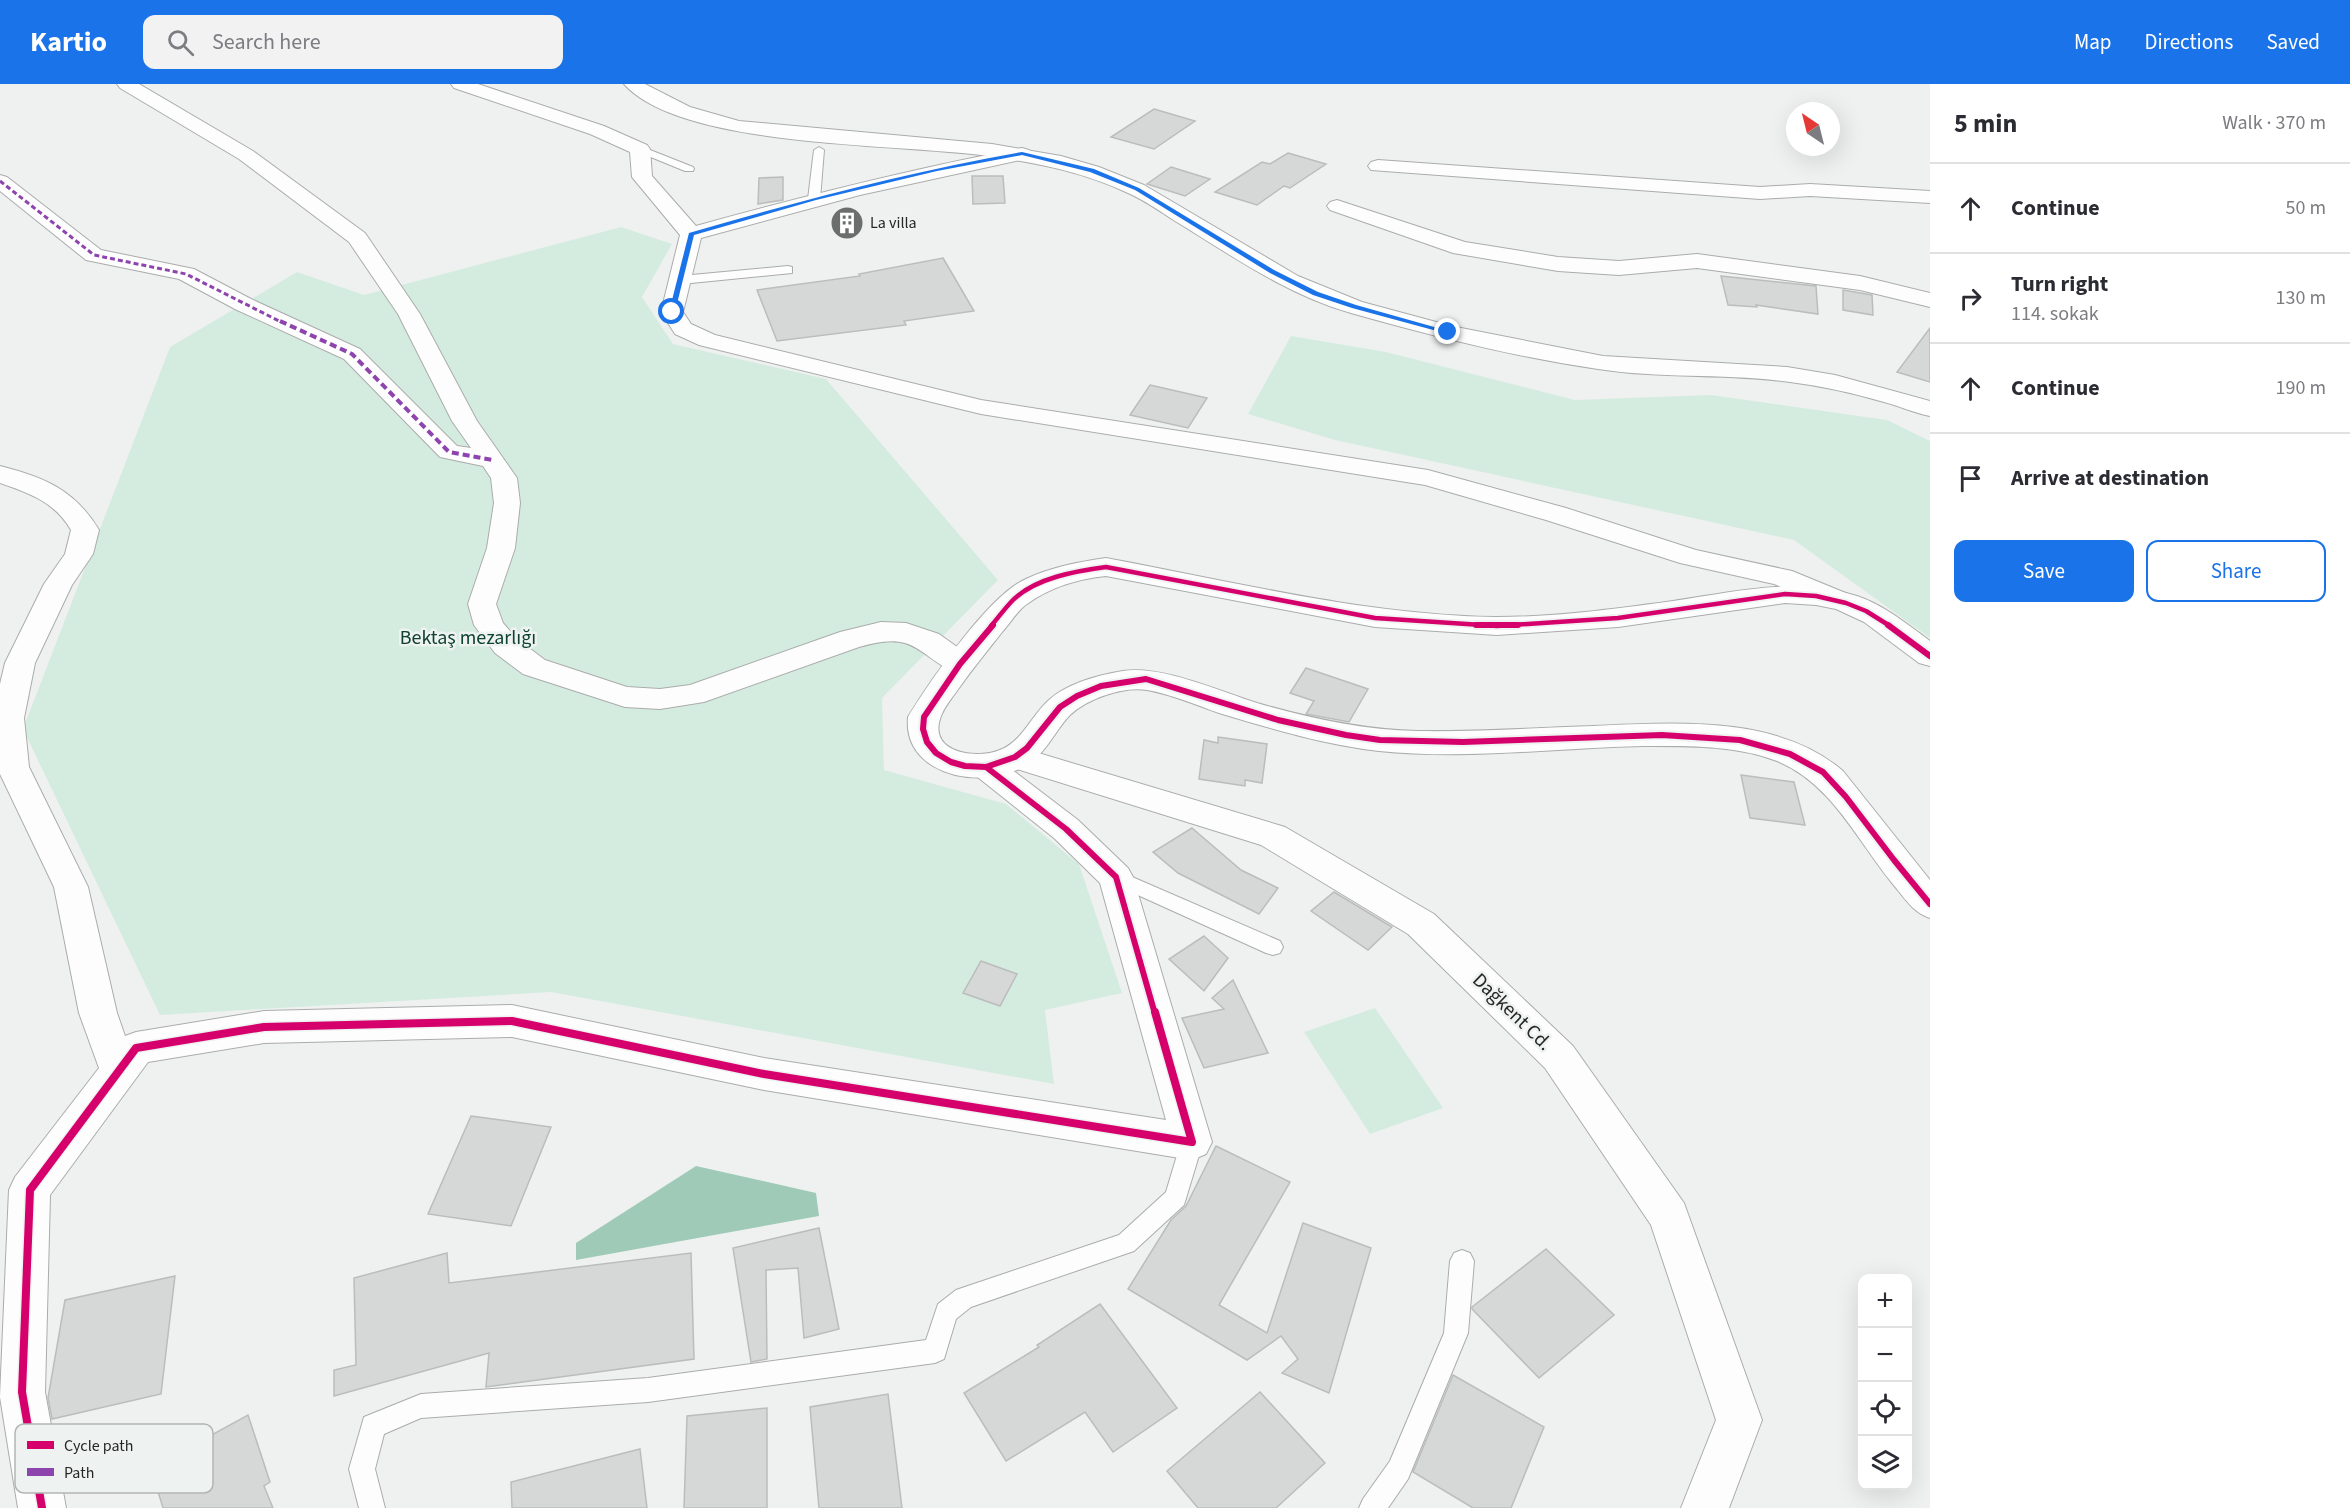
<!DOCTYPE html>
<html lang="en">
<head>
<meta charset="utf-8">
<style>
  :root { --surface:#fff; --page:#f2f2f3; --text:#2b2b33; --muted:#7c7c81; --line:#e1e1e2; --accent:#1a73e8 }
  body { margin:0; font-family:"Source Sans 3",sans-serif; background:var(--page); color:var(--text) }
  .controls { position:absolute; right:18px; bottom:18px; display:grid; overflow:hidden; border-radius:12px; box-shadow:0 6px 24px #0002 }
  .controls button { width:54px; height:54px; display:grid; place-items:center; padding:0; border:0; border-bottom:2px solid var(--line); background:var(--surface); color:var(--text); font:30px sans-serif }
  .compass { position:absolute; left:1786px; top:18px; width:54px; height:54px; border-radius:50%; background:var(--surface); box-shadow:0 6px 24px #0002; rotate:325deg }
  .stop { position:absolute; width:18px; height:18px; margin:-14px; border:4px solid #1a73e8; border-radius:50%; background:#fff }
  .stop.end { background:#1a73e8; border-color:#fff; box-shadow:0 2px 6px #0008 }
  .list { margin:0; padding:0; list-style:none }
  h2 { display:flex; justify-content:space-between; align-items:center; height:78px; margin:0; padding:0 24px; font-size:26px }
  h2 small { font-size:20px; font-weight:400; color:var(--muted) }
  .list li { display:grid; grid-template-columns:39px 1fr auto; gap:18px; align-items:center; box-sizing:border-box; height:90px; padding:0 24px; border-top:2px solid var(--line) }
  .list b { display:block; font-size:22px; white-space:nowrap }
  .list p { margin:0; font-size:20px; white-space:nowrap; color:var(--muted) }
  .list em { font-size:20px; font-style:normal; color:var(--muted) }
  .actions { display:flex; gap:12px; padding:18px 24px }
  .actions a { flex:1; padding:14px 0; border:2px solid var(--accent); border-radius:12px; text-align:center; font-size:21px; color:var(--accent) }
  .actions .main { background:var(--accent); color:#fff }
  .icon { flex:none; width:33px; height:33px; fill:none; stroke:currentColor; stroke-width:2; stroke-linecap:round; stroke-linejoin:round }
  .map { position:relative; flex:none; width:1930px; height:1424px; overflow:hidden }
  header { display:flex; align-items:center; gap:36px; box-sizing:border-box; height:84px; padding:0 30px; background:var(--accent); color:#fff }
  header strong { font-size:28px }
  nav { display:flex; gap:33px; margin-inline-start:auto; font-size:21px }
  .search { width:420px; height:54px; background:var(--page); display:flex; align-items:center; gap:15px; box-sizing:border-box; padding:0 21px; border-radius:12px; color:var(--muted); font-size:22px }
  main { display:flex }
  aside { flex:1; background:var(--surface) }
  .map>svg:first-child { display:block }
  .green { fill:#d4ece0 }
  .water { fill:#9fcab7 }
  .building { fill:#d6d7d7; stroke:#bbbdbc; stroke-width:1.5 }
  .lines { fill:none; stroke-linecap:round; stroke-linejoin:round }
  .lane-casing { stroke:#aaacab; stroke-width:2 }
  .street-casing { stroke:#aaacab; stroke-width:2 }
  .secondary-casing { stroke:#aaacab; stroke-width:2 }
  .lane { fill:#fdfdfd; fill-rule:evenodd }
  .street { fill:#fdfdfd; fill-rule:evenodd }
  .secondary { fill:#fdfdfd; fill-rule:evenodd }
  .quiet-far1 { stroke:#8e44ad; stroke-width:3; stroke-dasharray:5 3; stroke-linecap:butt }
  .quiet { stroke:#8e44ad; stroke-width:4; stroke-dasharray:7 4; stroke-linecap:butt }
  .cycleway-far2-casing { stroke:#eef2f0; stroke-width:8 }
  .cycleway-far1-casing { stroke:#eef2f0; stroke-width:10 }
  .cycleway-casing { stroke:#eef2f0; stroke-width:11 }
  .cycleway-far2 { stroke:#d6006c; stroke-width:4.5 }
  .cycleway-far1 { stroke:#d6006c; stroke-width:6 }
  .cycleway { stroke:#d6006c; stroke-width:8 }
  .route { fill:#1a73e8 }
  .labels { text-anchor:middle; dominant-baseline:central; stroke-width:5; stroke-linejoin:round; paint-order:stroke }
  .far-poi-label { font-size:16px; fill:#252726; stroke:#eef2f0; text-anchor:start }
  .park-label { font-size:20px; fill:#0f4331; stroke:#eef2f0 }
  .street-label { font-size:20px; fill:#252726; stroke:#eef2f0 }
  .key { fill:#eef2f0; stroke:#b2b5b3; stroke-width:1.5 }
  .key-label { font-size:16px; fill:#252726 }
</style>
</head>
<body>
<header>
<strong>Kartio</strong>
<div class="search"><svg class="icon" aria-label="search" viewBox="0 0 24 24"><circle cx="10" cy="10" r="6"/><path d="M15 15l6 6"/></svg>Search here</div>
<nav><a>Map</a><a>Directions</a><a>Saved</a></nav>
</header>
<main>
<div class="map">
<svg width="1930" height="1424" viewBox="0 0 1930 1424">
  <rect width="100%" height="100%" fill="#eff1f0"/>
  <g class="green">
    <polygon points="621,143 672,160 642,213 673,260 826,295 998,496 882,614 884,686 1006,720 1079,780 1122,909 1045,926 1054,1000 551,908 160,931 23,645 170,263 297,188 364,211"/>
    <polygon points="1291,252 1386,268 1575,316 1711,311 1887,336 1930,357 1930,554 1794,456 1335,356 1248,330"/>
    <polygon points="1375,924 1443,1024 1370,1050 1304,948"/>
  </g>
  <polygon class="water" points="696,1082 816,1109 819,1132 576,1176 576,1159"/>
  <g class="building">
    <polygon points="1154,25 1195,37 1154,65 1111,53"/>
    <polygon points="1288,69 1326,80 1290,104 1284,102 1257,121 1215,108 1262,78 1270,80"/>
    <polygon points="1171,83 1210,95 1185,112 1147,100"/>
    <polygon points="972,92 1003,92 1005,119 973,120"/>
    <polygon points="783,93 783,116 758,120 759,94"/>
    <polygon points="943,174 974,227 904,237 906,241 777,257 757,206 860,192 859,190"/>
    <polygon points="1721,192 1816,202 1818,230 1756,221 1757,223 1728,221"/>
    <polygon points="1843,206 1872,211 1873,231 1843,226"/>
    <polygon points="1930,244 1930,298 1897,288"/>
    <polygon points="1150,301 1207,314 1188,344 1130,331"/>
    <polygon points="1306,584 1368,605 1349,638 1306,630 1314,617 1290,609"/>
    <polygon points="1218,653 1267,660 1262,699 1245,696 1245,702 1199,695 1204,656 1218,659"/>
    <polygon points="1741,691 1794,698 1805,741 1750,734"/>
    <polygon points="1192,744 1241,786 1278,804 1259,830 1178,789 1153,768"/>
    <polygon points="1334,808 1392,843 1368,866 1311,827"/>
    <polygon points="1204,852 1228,874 1204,907 1169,875"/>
    <polygon points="981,877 1017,890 1000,922 963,909"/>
    <polygon points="1233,896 1268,969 1204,984 1182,934 1224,925 1212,914"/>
    <polygon points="471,1032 551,1043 511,1142 428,1130"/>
    <polygon points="1216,1062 1290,1098 1219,1221 1267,1249 1303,1139 1371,1164 1329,1309 1282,1289 1298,1275 1281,1252 1247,1276 1128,1205 1171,1136 1186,1122"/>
    <polygon points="819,1144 839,1245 804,1254 798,1184 766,1186 767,1275 751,1278 733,1164"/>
    <polygon points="1546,1165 1614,1231 1539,1294 1472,1225 1472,1223"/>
    <polygon points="447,1169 449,1199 691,1169 694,1275 486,1303 489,1269 334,1312 334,1286 356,1281 354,1194"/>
    <polygon points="175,1192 161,1310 52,1335 48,1314 65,1216"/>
    <polygon points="1100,1220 1177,1324 1113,1368 1085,1328 1006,1377 964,1309 1039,1263 1037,1261"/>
    <polygon points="1453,1291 1544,1343 1511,1424 1473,1424 1413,1388"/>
    <polygon points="1260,1308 1325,1379 1276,1424 1198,1424 1167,1387"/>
    <polygon points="888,1310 902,1424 819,1424 810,1323"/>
    <polygon points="767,1324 767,1424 684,1424 687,1332"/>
    <polygon points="248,1331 270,1398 264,1402 273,1424 163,1424 151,1384"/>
    <polygon points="640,1365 647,1424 512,1424 511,1398"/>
  </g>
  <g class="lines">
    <g class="lane-casing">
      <g id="lane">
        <polygon points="640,62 693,83 694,85 693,87 685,87 636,67 635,65"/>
        <polygon points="819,63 824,66 820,115 814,118 808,115 814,66"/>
        <polygon points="788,182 792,183 792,189 681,200 675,196 681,192"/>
        <polygon points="1116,786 1280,857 1283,863 1280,869 1273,871 1266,869 1109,798 1107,793 1109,788"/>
        <polygon points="1192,1048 1200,1051 1203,1058 1184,1121 1134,1167 971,1223 956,1235 944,1275 935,1279 648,1318 421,1334 384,1350 375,1385 385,1424 359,1424 349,1385 364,1333 421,1310 648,1294 926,1256 938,1220 956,1206 1119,1151 1166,1108 1181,1058 1184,1051"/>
        <polygon points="1462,1166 1470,1169 1474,1177 1468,1249 1408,1395 1388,1424 1359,1424 1363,1415 1390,1377 1444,1249 1450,1177 1454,1169"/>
      </g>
    </g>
    <g class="street-casing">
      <g id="street">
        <path d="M117,0H139L253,67L365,149L420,230L477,337L517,394L520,419L515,464L496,520L503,539L517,555L545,576L627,603L660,605L690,601L840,548L881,538L906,539L939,550L971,573L975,580L971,587C944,594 929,566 905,559C890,555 874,559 859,563L704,618L660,625L625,623L523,590L495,569L474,541L468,520L487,464L494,419L491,394L483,382L440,373L344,275L235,225L179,195L86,176L0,107V91L7,93L101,166L194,185L251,215L360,265L457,362L471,364L452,337L398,230L349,158L239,75L120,4Z"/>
        <path d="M451,0H478L604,42L647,61L650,65L652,92L696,142C804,112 912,85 1022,64L1029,66L1032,70L1029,74L860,111L701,154L683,228L691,240L715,251L981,316L1428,386L1566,424L1696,466L1792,487L1848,510L1852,516L1848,522L1838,525L1828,522L1774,500L1680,479L1546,436L1425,401L981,330L699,261L675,250L661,228L680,151L632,93L630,68L590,50L454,4Z"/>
        <polygon points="1378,76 1760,103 1810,100 1930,107 1930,119 1810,112 1760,115 1371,86 1368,82 1371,78"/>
        <polygon points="1337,116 1465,158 1558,173 1619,177 1697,170 1860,192 1930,209 1930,223 1860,206 1697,184 1619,191 1558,187 1453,169 1330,126 1327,122 1330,118"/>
        <path d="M0,382C44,393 75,406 99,446L93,470L72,501L35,579L24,634L29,683L88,803L117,929L125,952L136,948L264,927L512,921L764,974L1166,1036L1100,799L1054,754L975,691L970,683L975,675L986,672L1002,679L999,673L1004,665L1015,662L1285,743L1434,830L1573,962L1684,1119L1762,1336L1729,1424H1681L1716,1336L1651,1141L1545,984L1408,850L1261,761L1007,682L1078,736L1128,784L1133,793L1212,1058L1206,1070L1192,1076L764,1006L512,953L264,959L148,978L50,1111L45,1308L66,1424H18L0,1313L9,1106L15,1093L99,984L79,929L54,803L0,690V600L5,579L44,500L65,470L71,446C55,418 29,409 0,399Z"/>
      </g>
    </g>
    <g class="secondary-casing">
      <g id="secondary">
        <path d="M624,0H645L690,23L739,37L992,60L1061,72L1099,83L1144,101L1298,192L1362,218L1451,242L1603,272L1787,283L1835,291L1930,317V332C1914,329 1900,322 1884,318C1853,309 1822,302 1790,298C1727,289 1662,295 1598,285C1515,273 1432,252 1351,229C1287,211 1231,171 1175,137C1160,127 1144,116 1128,109C1086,89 1042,80 996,73C908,59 683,66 624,0Z"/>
        <path d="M1106,474C1235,498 1365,531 1496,533C1555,533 1615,525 1673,517C1734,508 1796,492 1857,512C1884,521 1907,540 1930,557V582L1919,579L1864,538L1836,525L1816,521L1785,519L1618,543L1497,551L1375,543L1106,492C1078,495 1050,503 1027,520C1018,526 1011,538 1003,547C988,566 973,584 959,604C953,613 943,624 940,635C929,670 978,675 1000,666C1023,657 1032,630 1050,615C1069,599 1098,591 1123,587C1161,581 1219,607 1257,619C1309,634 1363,646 1417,647C1476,648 1534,644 1593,642C1674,639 1777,630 1843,687L1930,796V834C1912,828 1904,813 1892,799C1857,756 1831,699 1777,677C1735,661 1688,662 1643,662C1556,664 1466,676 1379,667C1325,661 1272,645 1219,629C1196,621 1171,610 1147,606C1123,602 1087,615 1070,631C1058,643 1050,661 1037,673C1012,697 963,700 933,682C915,671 906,654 908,633C930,597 989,511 1026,495C1051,483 1079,478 1106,474Z"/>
      </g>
    </g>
    <use href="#lane" class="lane"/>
    <use href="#street" class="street"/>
    <use href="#secondary" class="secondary"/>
    <polyline class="quiet-far1" points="0,97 94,171 186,190 283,239"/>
    <polyline class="quiet" points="280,237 352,270 449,368 493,376"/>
    <g class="cycleway-far2-casing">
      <path id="cycleway-far2" d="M991,542C998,534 1005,524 1013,516C1035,494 1076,487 1106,483L1375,534L1497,542L1618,534L1785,510L1816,512L1846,519L1866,527L1890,542"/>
    </g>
    <g class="cycleway-far1-casing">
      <g id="cycleway-far1">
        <polyline points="993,541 960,580 924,633 923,645 927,658 936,669 951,678 965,682 986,683 1015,673 1027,664 1060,623 1077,612 1101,602 1146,595 1278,636 1346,651 1380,656 1463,658 1662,651 1740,656 1790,670 1823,688 1846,713 1894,776 1930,820"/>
        <polyline points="1476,541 1518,541"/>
        <polyline points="1888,541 1930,572"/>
        <polyline points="986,683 1066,745 1116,793 1155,930"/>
      </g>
    </g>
    <g class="cycleway-casing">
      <polyline id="cycleway" points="42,1424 22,1308 30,1106 136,964 264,943 512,937 764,990 1192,1058 1155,928"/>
    </g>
    <use href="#cycleway-far2" class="cycleway-far2"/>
    <use href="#cycleway-far1" class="cycleway-far1"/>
    <use href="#cycleway" class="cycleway"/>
  </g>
  <path class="route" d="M1022,68L1094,85L1139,104L1274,186L1318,208L1356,221L1452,248L1448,250L1352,224L1313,211L1270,189L1135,106L1090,88L1022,71L937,87L816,116L694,151L675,228L672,230L669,228L689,149C799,117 909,88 1022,68Z"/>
  <defs>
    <g id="building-disc" transform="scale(1.725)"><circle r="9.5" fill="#6c6e6d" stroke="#eef2f0"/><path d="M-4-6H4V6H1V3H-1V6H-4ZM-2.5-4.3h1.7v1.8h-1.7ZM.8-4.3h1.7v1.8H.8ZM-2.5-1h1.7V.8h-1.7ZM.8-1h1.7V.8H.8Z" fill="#fff"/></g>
  </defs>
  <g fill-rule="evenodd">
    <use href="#building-disc" x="847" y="139"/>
  </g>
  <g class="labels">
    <g class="far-poi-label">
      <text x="870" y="139">La villa</text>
    </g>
    <g class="park-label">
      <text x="468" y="554">Bektaş mezarlığı</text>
    </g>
    <g class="street-label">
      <text transform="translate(1512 928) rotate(44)">Dağkent Cd.</text>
    </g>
  </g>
  <rect x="15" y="1340" width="198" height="69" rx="9" class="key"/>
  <rect x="27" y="1357" width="27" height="8" fill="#d6006c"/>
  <rect x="27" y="1384" width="27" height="8" fill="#8e44ad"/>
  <g class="key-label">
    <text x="64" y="1367">Cycle path</text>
    <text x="64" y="1394">Path</text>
  </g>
</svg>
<div class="controls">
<button>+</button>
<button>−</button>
<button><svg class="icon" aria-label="locate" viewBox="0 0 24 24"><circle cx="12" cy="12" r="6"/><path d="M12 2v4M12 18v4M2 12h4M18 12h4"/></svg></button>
<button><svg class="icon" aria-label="layers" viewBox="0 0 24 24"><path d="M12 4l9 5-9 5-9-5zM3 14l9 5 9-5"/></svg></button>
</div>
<svg class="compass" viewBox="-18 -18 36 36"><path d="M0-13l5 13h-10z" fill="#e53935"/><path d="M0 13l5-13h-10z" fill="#7c7c81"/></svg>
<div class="stop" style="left:672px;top:228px"></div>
<div class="stop end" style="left:1448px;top:248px"></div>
</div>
<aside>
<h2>5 min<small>Walk · 370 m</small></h2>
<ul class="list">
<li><svg class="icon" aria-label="ahead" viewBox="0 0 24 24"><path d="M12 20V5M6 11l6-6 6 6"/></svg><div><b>Continue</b></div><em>50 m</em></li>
<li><svg class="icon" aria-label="right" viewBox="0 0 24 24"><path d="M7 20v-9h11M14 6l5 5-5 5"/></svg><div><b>Turn right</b><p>114. sokak</p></div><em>130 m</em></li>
<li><svg class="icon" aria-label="ahead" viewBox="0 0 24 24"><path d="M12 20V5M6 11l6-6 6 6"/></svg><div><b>Continue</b></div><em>190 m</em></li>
<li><svg class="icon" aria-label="arrive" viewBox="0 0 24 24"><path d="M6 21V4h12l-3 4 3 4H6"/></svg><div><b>Arrive at destination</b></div></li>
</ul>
<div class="actions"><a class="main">Save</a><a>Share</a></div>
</aside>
</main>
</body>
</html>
